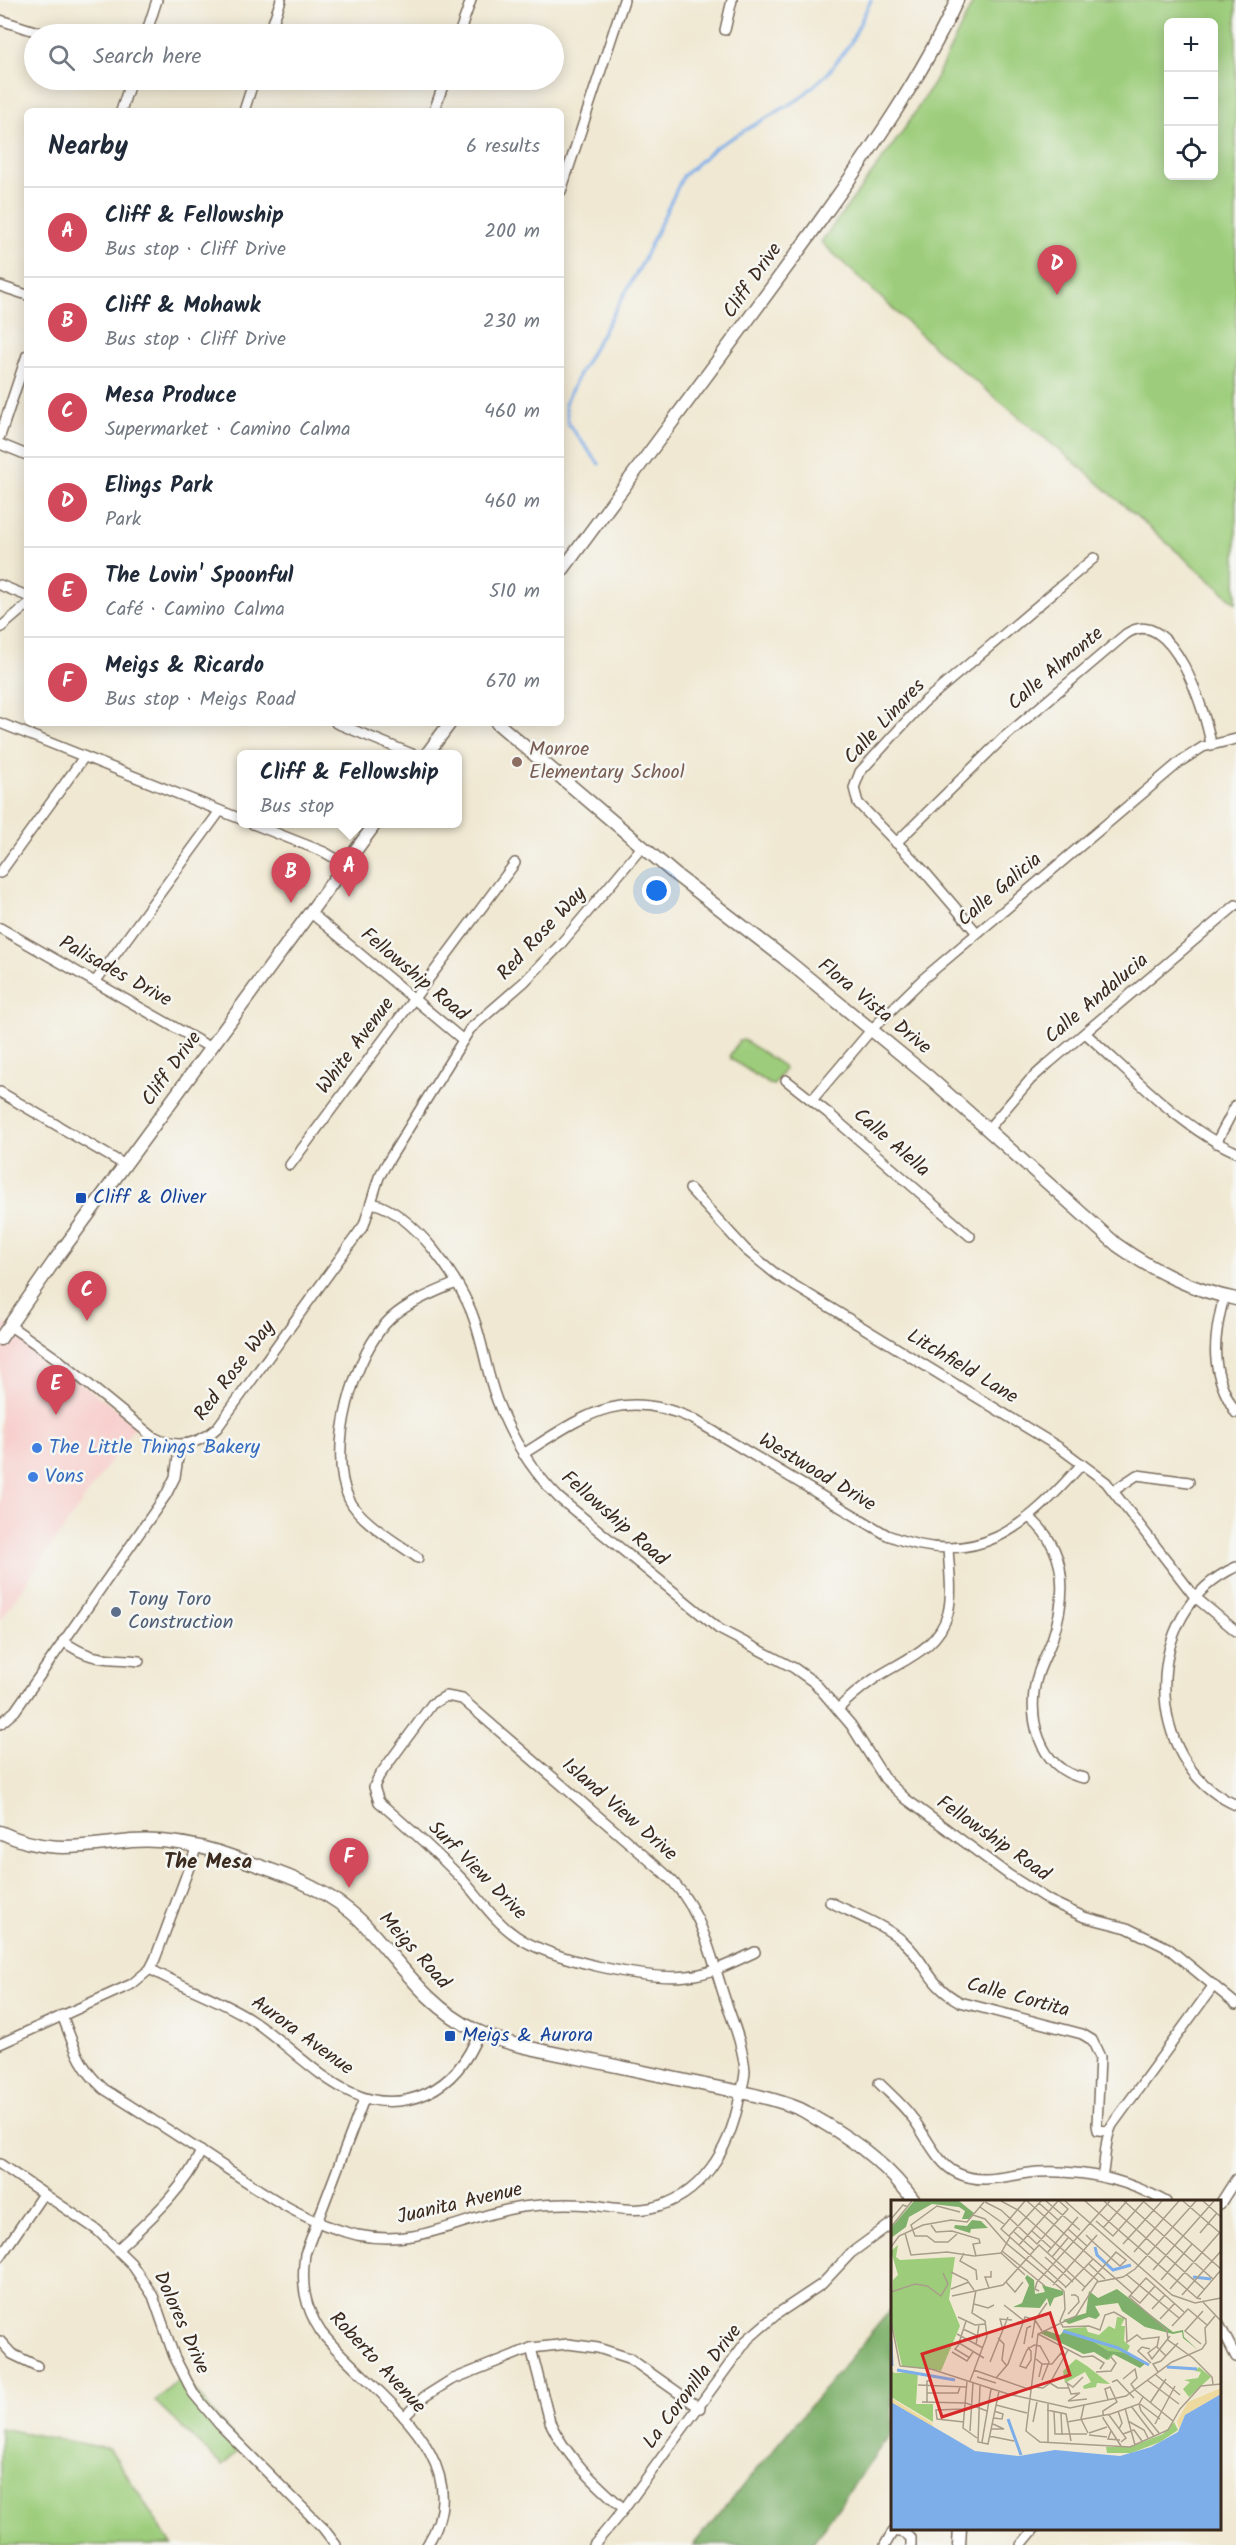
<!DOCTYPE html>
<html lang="en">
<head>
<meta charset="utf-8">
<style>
  :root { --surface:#fff; --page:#f6f6f7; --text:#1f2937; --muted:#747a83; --line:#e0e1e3; --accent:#d1495b }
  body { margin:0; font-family:Kalam,sans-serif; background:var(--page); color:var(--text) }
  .controls { position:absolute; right:18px; top:18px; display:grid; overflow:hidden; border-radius:9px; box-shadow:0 3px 15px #0003 }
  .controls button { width:54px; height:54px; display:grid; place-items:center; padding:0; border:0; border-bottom:2px solid var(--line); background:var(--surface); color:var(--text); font:30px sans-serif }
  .you { position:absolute; left:657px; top:891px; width:21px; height:21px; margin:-15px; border:4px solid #fff; border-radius:50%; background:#1a73e8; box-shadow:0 0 0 9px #1a73e833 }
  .badge { display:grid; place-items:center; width:39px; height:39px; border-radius:50%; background:var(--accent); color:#fff; font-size:20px; font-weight:700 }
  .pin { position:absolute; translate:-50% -50px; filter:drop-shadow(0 2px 3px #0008) }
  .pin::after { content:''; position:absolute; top:32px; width:21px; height:18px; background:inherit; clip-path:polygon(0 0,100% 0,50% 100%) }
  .popup { position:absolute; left:237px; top:750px; width:225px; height:78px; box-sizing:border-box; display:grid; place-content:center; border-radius:9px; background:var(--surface); filter:drop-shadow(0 2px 4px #0005); font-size:20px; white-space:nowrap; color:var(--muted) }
  .popup b { font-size:22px; color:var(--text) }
  .popup::after { content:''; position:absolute; left:50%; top:100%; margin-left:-12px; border:12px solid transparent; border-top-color:var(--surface) }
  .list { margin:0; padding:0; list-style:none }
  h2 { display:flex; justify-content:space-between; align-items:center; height:78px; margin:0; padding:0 24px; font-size:26px }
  h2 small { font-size:20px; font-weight:400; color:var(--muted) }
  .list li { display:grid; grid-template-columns:39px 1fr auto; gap:18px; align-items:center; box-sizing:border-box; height:90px; padding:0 24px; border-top:2px solid var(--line) }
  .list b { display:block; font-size:22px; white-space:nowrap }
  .list p { margin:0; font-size:20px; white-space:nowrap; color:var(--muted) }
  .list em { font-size:20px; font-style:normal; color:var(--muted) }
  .icon { flex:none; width:33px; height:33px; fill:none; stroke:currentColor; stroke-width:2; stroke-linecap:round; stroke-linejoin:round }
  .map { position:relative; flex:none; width:1236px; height:2545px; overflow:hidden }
  .search { position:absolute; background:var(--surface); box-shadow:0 3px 15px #0003; left:24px; top:24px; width:540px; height:66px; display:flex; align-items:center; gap:15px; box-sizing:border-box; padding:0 21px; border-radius:33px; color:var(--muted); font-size:22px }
  .panel { position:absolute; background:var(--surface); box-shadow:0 3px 15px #0003; left:24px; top:108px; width:540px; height:618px; border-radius:9px }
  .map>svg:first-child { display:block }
  .built { fill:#f7d0ce }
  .green { fill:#9dcd7b; stroke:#6c7c4c; stroke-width:1.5; fill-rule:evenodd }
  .forest { fill:#7eb06b; stroke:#5c6d44; stroke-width:1.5 }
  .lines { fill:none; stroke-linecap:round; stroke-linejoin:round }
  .stream { stroke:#7eaee9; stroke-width:3 }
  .street-casing { stroke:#7a6c5d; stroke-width:12 }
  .secondary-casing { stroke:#7a6c5d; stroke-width:15 }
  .street { stroke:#fff; stroke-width:9 }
  .secondary { stroke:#fff; stroke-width:12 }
  .education-dot { fill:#8d6e63; stroke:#f6f6f2; stroke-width:2 }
  .transit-dot { fill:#1a4fb4; stroke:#f6f6f2; stroke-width:2 }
  .shop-dot { fill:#3f7fe0; stroke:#f6f6f2; stroke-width:2 }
  .service-dot { fill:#5c6f8a; stroke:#f6f6f2; stroke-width:2 }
  .labels { text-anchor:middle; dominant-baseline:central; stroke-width:5; stroke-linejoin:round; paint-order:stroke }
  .street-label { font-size:20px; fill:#3b2a1e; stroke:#f6f6f2 }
  .education-label { font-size:20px; fill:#785e54; stroke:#f6f6f2; text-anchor:start }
  .transit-label { font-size:20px; fill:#164399; stroke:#f6f6f2; text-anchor:start }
  .shop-label { font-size:20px; fill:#366cbe; stroke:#f6f6f2; text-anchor:start }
  .service-label { font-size:20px; fill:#4e5e75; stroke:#f6f6f2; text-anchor:start }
  .neighbourhood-label { font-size:21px; font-weight:bold; fill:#3b2a1e; stroke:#f6f6f2 }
  .inset-river { fill:none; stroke:#7eaee9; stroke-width:3 }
  .inset-road { fill:none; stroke:#a89c8a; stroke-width:1.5 }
  .view { fill:#d62828; fill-opacity:0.15; stroke:#d62828; stroke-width:3 }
  .inset-edge { fill:none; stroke:#3b2a1e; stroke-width:3 }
</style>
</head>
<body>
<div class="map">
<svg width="1236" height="2545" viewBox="0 0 1236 2545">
  <rect width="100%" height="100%" fill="#f6f6f2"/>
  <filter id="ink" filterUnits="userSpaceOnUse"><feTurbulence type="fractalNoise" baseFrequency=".0167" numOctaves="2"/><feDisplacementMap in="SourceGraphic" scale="12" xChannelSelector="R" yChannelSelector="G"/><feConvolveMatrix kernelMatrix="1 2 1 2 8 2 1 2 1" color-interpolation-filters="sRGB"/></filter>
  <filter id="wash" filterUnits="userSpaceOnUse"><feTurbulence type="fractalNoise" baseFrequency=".008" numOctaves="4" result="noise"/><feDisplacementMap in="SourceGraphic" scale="24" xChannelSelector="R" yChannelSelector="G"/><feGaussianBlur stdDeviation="1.35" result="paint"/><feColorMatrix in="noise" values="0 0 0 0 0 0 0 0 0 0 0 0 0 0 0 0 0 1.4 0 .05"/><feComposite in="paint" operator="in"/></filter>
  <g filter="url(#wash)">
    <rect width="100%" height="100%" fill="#f0e8d2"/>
    <polygon class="built" points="1,1320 25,1342 136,1424 0,1621"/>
    <g class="green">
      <path d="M974,0H1236V603L1080,467L936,349L821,242L901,134L933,84ZM1168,22H1214V176H1168Z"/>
      <polygon points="744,1040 783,1066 784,1070 774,1085 769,1084 731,1059 730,1055 739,1041"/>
      <polygon points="183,2376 242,2448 222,2466 155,2401"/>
      <polygon points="0,2428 110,2449 172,2545 0,2545"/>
    </g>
    <polygon class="forest" points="892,2308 892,2431 811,2545 693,2545"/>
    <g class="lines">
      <polyline class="stream" points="599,464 569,425 565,404 579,374 641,265 683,176 716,147 799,99 827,74 850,44 871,0"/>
    </g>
  </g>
  <g filter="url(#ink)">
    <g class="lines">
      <g class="street-casing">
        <g id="street">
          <polyline points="0,20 44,34"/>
          <polyline points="725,30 732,0"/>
          <polyline points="146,34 157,0"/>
          <polyline points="269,34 281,0"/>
          <polyline points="459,34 471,0"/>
          <polyline points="121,111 131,80"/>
          <polyline points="244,111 254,80"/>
          <polyline points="434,111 445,80"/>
          <polyline points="561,191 624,0"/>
          <polyline points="0,286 27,295"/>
          <polyline points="0,436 27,355"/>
          <polyline points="0,444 27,455"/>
          <polyline points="0,585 27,596"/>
          <polyline points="0,628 27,605"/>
          <polyline points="0,723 241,819"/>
          <polyline points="336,723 412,754"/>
          <polyline points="253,824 324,852 345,864"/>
          <path d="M896,843L1002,739L1126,634C1172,602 1206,714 1211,744"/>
          <polyline points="0,873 84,757"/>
          <polyline points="311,913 463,1040"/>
          <polyline points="0,928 211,1048"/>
          <polyline points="977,933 924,871 858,803 854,788 860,772 923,703 1094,558"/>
          <polyline points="95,982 220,811"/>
          <path d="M1085,1033C1130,1073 1181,1128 1236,1152"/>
          <polyline points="786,1080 828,1113 970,1236"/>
          <polyline points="0,1092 125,1165"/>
          <polyline points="812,1100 872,1029 923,979 1181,761 1203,747 1236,739"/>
          <polyline points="989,1128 1030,1080 1049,1063 1236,905"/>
          <polyline points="1216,1143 1236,1105"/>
          <polyline points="290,1165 515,863"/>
          <polyline points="690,1189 746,1250 777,1275 1060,1448 1106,1482 1195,1597 1236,1631"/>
          <path d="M372,1203C414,1213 461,1280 474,1319C484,1347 487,1376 498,1403C512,1439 531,1470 559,1498L719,1629L794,1668L815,1683L851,1725L885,1779L906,1799L1009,1875L1050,1901L1084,1917L1127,1928L1168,1948L1236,2004"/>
          <path d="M1224,1297C1212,1342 1210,1372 1236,1413"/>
          <path d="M9,1325L60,1361L153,1437C176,1449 197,1446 217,1428L364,1225L379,1177L387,1163L470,1029L524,982L559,946L642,847"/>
          <path d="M523,1454C584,1416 620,1386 693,1419L887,1535C977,1571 1025,1528 1082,1464"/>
          <polyline points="1113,1491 1137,1475 1189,1482"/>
          <path d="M1030,1518C1068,1550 1067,1596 1052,1640C1048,1651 1042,1662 1038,1674C1025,1713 1038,1770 1084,1778"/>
          <path d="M418,1558C398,1543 360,1522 349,1499C326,1452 354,1352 391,1318C409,1302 435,1292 456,1283"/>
          <path d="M1236,1567C1141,1609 1141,1764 1236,1805"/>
          <path d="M63,1641C94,1663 105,1657 139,1661"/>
          <path d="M838,1709C849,1698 861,1688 874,1679C902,1660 938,1650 948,1613C953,1592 949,1569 948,1548"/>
          <polyline points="0,1724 15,1711 166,1495 175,1477 180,1445"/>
          <path d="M830,1902C854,1914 883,1924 904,1942C927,1963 928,1985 960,2002L1082,2034L1092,2040L1100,2057L1097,2125L1098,2130L1109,2131"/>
          <path d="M150,1969C182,1987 217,1998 249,2018C304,2053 354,2127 427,2093C453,2081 469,2058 479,2032"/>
          <path d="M62,2015C74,2046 79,2067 104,2089C142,2113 180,2137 217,2162C261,2191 304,2223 357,2235C422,2248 462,2216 522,2207C545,2204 568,2203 591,2205C611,2207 630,2212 650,2208C702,2198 730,2148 739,2100C741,2091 745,2080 745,2071C743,2046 733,2022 725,1999C710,1953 701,1905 663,1872L462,1699L446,1696L432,1704L379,1776L374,1787L379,1802C408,1827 436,1852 463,1880C480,1899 494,1921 516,1936C549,1959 647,1981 687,1976C711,1974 734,1962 755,1952"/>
          <polyline points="0,2044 132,1984 150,1969 155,1959 197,1846"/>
          <path d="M879,2083C890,2094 902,2104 911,2116C925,2133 936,2163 957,2173C984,2186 1010,2174 1038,2172C1082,2170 1127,2179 1166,2202"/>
          <path d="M364,2099L305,2254C301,2284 304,2306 321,2332C368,2391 484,2457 427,2545"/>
          <polyline points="0,2164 97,2230 131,2263 153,2296 174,2356 193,2393 219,2424 323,2528 336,2545"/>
          <path d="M1102,2177C1106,2160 1104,2141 1112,2125L1214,1985"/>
          <polyline points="1220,2204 1236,2179"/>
          <path d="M119,2248C149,2220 184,2190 201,2151"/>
          <polyline points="0,2257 43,2194"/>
          <polyline points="1220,2326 1236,2357"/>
          <polyline points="0,2341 12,2354 37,2366"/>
          <path d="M531,2348L550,2422C565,2456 597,2485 624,2509"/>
          <polyline points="404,2417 424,2397 451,2380 531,2348 568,2344 598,2348 629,2358 700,2408"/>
          <polyline points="594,2545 624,2509 748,2339 777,2314 822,2284 851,2253 892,2223"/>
          <polyline points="885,2545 893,2531 905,2533 911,2538 911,2545"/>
          <polyline points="1021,2545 1035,2528"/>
        </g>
      </g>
      <g class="secondary-casing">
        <g id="secondary">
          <path d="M561,572C644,459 728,348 810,235C864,159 918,85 957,0"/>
          <path d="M497,723L676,875L784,958L930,1078L1117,1245C1154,1271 1191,1290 1236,1299"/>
          <polyline points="427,754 450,723"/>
          <polyline points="0,1339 55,1260 375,824"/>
          <path d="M0,1832C47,1855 83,1846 131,1841C161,1839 190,1843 218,1852C269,1869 325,1884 364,1924C400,1962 426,2006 475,2030C506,2045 540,2050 574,2057C619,2067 665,2076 710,2086C740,2092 771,2097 800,2109C807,2112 814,2118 822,2122C859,2143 890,2168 915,2202"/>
          <polyline points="959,2545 960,2528"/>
        </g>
      </g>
      <use href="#street" class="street"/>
      <use href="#secondary" class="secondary"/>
    </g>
  </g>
  <circle class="education-dot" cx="517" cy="762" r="6"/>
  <g class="transit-dot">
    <rect x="75" y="1192" width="12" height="12" rx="3"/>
    <rect x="444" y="2030" width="12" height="12" rx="3"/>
  </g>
  <g class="shop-dot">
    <circle cx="37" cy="1448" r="6"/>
    <circle cx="33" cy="1477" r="6"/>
  </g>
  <circle class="service-dot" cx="116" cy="1612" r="6"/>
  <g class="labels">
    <g class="street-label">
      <text transform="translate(753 281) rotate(-55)">Cliff Drive</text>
      <text transform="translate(1056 669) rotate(-40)">Calle Almonte</text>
      <text transform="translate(885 722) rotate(-47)">Calle Linares</text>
      <text transform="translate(1000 890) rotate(-40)">Calle Galicia</text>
      <text transform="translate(542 934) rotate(-47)">Red Rose Way</text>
      <text transform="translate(115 972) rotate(29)">Palisades Drive</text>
      <text transform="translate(414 975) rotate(40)">Fellowship Road</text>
      <text transform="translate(1097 999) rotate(-40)">Calle Andalucia</text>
      <text transform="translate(874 1007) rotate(39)">Flora Vista Drive</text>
      <text transform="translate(356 1046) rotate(-53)">White Avenue</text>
      <text transform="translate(172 1069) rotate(-54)">Cliff Drive</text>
      <text transform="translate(891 1143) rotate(41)">Calle Alella</text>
      <text transform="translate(962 1367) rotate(31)">Litchfield Lane</text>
      <text transform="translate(235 1371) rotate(-53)">Red Rose Way</text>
      <text transform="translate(817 1473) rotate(31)">Westwood Drive</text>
      <text transform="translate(614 1519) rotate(41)">Fellowship Road</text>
      <text transform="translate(619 1810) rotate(41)">Island View Drive</text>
      <text transform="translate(993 1839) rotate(35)">Fellowship Road</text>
      <text transform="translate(477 1871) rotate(45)">Surf View Drive</text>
      <text transform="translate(414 1951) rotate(48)">Meigs Road</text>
      <text transform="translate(1018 1998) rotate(15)">Calle Cortita</text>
      <text transform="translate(302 2036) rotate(36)">Aurora Avenue</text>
      <text transform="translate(460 2204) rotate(-13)">Juanita Avenue</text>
      <text transform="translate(181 2323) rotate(66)">Dolores Drive</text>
      <text transform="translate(377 2363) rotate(47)">Roberto Avenue</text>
      <text transform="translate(693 2387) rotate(-53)">La Coronilla Drive</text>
    </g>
    <g class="education-label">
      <text x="529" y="750">Monroe<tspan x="529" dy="23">Elementary School</tspan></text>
    </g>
    <g class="transit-label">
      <text x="93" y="1198">Cliff &amp; Oliver</text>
      <text x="462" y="2036">Meigs &amp; Aurora</text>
    </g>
    <g class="shop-label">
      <text x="49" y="1448">The Little Things Bakery</text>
      <text x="45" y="1477">Vons</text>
    </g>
    <g class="service-label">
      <text x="128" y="1600">Tony Toro<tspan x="128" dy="23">Construction</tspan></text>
    </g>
    <g class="neighbourhood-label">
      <text x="208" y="1862">The Mesa</text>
    </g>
  </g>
  <g transform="translate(891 2200)">
    <rect width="330" height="330" fill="#f0e8d2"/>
    <path d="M7,45L5,57L9,60L64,57L58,99L69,126L50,171L11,166L0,119L2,80L7,75L0,51ZM226,117L234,118L230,126H234L233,141L239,146L235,154L240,157L223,154L218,160L199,147L192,154L169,137L173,129L195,127L197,132L208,135L218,126L224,129ZM185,159L196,166L219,184L206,183L205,187L193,189L192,186L200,182L194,172L174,183L172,171ZM308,167L320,177L298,197L292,189L299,182L293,180L307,178L310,172L304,171ZM0,169L3,173L27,172L25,204H42V222L0,197ZM283,222L287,230L269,242L240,253H216L215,247H239L272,234Z" fill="#9dcd7b"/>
    <path d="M23,1H68L83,13L78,19H71L74,11L68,7L41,4L18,17L15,27L0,38V28ZM81,20L90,21L97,28L80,29L79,33L63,28L64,25L76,26ZM136,75L143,80L144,94L154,92L151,85L172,91V95L163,98L159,107L156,98L149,108L122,107L131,103L138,85L134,78ZM226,89L282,132L292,130L293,137L307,150L292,138L291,132L282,134L254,127L231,111L227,103L204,106L209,115L205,119L198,117L178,124L172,120L195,113L198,91L207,98ZM153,130L169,135L172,132L191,135L217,151L235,153L255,163L249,168L222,154L216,160L203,152L193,154L149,133Z" fill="#7eb06b"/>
    <path d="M330,188V194L294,215L288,229L286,221L297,202ZM0,198L41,223L42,228L0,202Z" fill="#eeda9e"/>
    <path d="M330,194V329H0V202L84,251L128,256L164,250L229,256L260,247L287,232L294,215Z" fill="#7eaee9"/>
    <path class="inset-river" d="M204,47L206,55L222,70L240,65M302,77L320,79M172,131L227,148L258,165M0,141L1,166M276,167L306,169M6,170L64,180M117,219L130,255"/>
    <path class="inset-road" d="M110,1L127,10L207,81M134,1L110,29L175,87M136,1L241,93M155,1L189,30M174,1L281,95L304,103L330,98M194,1L306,98M213,1L313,89M233,1L322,79M252,1L330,69M292,1L329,33M305,1L244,69L232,77L206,82L185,116L147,134L135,231L149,242L239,247L277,230L289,209L310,186L330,184M312,1L330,17M94,2L110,10L146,44L177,9L168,1M148,3L167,20M89,7L113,24M82,15L94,19L115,43L173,91M0,19L12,5L17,7M205,21L222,36L253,1M40,25L45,32L61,31L88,39L89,43L82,44L85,56M0,27L21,1M212,28L236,1M177,29L196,46M141,31L160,48M123,32L143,50M14,33L20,55L56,52L83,56L110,53L119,37M309,33L326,13M66,34L57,42H44L36,36H24L20,25L46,6L69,12M118,36L150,1M232,44L271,1M128,45L167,1M0,47L8,36L32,25L60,20L76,22L93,2M111,51L154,86M243,52L288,1M73,53L69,61L85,70L86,80M110,53L134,75M156,53L187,17M154,57L182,82M161,57L177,38M198,64L214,79M262,70L323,1M60,72L76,80L83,90M236,75L288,118M0,76V97M270,80L301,44M115,82L124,92L132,82M162,85L206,35M98,88L94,77H100V71M174,88L202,59M60,89L78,82M279,89L330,31M148,91L144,89L146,82L219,1M173,91L174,109L169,121L172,127L198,126L209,130L214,115L223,112L235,119L236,142L246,135L251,139L268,137L266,147L275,156M191,91L194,87L220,58L225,52L235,60L229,66L220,58L201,41L195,35M0,92L24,84L36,86L50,96L57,84L52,73M239,95L249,103L264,86M291,95L330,51M61,96L112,85L148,45L194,87M310,99L306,98L330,70M311,101L330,121M83,104L97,108L103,105M113,105L132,120M261,109L274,95M293,112L255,78L238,97L276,130L277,140L302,158L321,177L322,184M177,114L188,102L187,97L184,95H180H185M67,117L84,125L95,124M269,119L284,103M144,120L156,103M0,121L9,166M75,121L68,143L93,158M281,126L297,109L316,125M72,129L89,137M112,130L109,119L121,120M66,134L92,148M147,134L191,157L202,156L213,163L209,169M107,138L113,144L111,160L116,166M141,138L144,120M69,143L64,149L79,158M133,144L136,128L140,126M310,144L294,131L312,111M85,145L88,125M266,146L257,153L261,159L279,136M137,147L138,148L139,150L140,151V160L135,168L129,166L136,150L138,148L142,146L143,145L149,146L158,162L151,180M259,149L251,147L247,151L260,163M61,152L76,161L82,152M145,159L151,164L148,177M99,162L117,117M151,164H161L170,153L175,156M9,166L40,169L117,194L179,208L235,196L281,162L311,149L315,143L314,128L324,116M83,170L140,190M205,172L220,171L225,163L220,157M267,172L262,164L270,161L287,143M265,175L289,195M86,177L105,183M192,177L182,187L176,183L180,194L189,193L177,201L196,199M105,178L117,164L134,117L144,120L151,131M232,179L244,169L246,178L240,184L244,190L282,221M256,180L288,204M76,181L72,228L86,238M79,181L96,136L94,121L81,113L85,90M221,182L226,180L243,198M159,183L167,188H178M27,185L75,187M89,185L87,242L97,244L108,191M143,187L152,188L159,183L177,150M36,193H67L69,187M217,200L214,189L219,187L226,202L212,211V218L230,246M31,202L75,203L96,211M36,202V181L41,180M259,203L275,179M157,204V242M248,204L250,211L268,233M249,204L269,219M105,205L136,213M193,205L190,219L197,233M240,206L263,236M234,208L244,245M156,210L175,214L180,241M163,211L164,234H196M227,211L231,223L228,229M170,213L171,235M218,215L235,238L230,242M102,218L111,219L112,214L103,211M237,221L253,230L257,238M73,222L46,219L45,210L73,209M142,222L146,202M176,222L220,214L248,204L252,197M264,224L284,186M100,229H113L102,224M79,231L82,183M220,231L217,239L229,240M198,233L216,227M232,234L243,230L251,241M198,235L216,237M98,236L123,241M91,242L100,189"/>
    <path class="view" d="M159,113L179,175L51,217L31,154Z"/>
    <rect width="330" height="330" class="inset-edge"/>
  </g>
</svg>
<div class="controls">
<button>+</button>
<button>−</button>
<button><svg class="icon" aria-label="locate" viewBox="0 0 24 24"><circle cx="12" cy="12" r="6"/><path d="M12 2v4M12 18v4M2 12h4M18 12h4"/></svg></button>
</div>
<div class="you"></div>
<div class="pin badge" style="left:349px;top:897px">A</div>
<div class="popup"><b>Cliff &amp; Fellowship</b>Bus stop</div>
<div class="pin badge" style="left:291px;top:903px">B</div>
<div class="pin badge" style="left:87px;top:1321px">C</div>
<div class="pin badge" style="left:1057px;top:295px">D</div>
<div class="pin badge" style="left:56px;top:1415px">E</div>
<div class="pin badge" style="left:349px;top:1888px">F</div>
<div class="search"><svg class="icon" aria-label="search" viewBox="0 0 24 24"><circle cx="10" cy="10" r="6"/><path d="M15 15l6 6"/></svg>Search here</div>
<section class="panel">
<h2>Nearby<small>6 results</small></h2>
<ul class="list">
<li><span class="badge">A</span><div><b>Cliff &amp; Fellowship</b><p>Bus stop · Cliff Drive</p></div><em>200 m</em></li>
<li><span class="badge">B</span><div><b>Cliff &amp; Mohawk</b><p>Bus stop · Cliff Drive</p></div><em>230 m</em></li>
<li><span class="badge">C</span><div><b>Mesa Produce</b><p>Supermarket · Camino Calma</p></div><em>460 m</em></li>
<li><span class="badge">D</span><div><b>Elings Park</b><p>Park</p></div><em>460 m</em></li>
<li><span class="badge">E</span><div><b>The Lovin' Spoonful</b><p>Café · Camino Calma</p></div><em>510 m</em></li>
<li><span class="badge">F</span><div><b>Meigs &amp; Ricardo</b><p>Bus stop · Meigs Road</p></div><em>670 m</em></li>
</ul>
</section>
</div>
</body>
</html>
